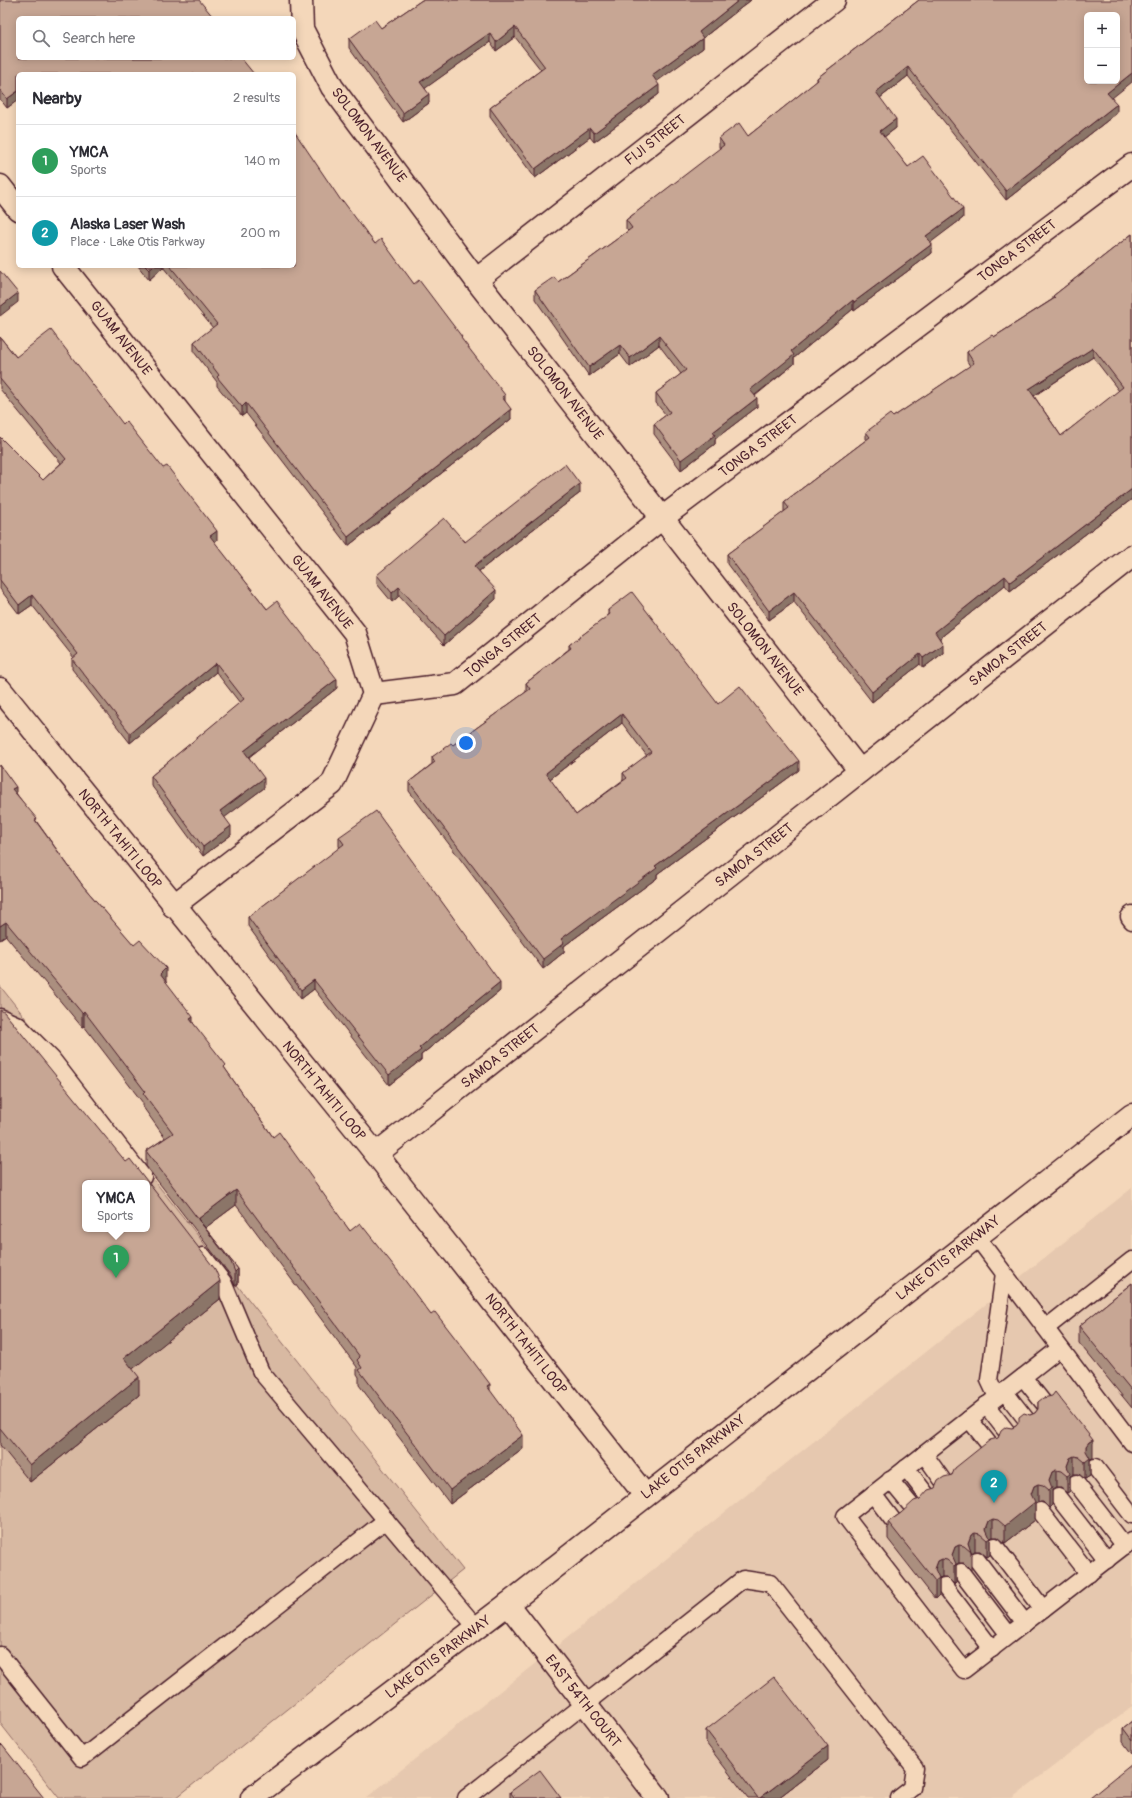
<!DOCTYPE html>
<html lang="en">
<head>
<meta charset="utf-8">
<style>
  :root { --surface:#fff; --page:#f7f7f7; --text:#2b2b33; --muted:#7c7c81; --line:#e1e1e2; --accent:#0f766e }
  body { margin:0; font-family:Pangolin,sans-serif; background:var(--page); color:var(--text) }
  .controls { position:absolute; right:12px; top:12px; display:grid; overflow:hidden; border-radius:6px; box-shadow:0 2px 10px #0003 }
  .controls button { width:36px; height:36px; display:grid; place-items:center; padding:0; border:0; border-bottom:1px solid var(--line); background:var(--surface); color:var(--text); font:20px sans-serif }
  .you { position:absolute; left:466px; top:743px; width:14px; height:14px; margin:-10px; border:3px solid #fff; border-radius:50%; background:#1a73e8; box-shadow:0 0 0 6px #1a73e833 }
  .badge { display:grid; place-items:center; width:26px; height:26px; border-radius:50%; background:var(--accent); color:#fff; font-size:13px; font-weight:700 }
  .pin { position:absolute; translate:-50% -33px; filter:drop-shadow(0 1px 2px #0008) }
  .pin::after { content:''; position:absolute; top:21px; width:14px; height:12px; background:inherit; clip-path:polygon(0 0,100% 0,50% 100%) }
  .popup { position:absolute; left:82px; top:1180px; width:68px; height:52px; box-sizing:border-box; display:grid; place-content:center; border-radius:6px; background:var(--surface); filter:drop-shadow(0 1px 3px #0005); font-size:13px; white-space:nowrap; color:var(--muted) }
  .popup b { font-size:15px; color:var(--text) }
  .popup::after { content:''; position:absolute; left:50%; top:100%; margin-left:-8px; border:8px solid transparent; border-top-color:var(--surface) }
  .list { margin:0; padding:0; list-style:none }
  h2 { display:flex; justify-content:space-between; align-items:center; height:52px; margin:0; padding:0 16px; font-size:17px }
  h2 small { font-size:13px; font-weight:400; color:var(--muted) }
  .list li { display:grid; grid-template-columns:26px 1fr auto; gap:12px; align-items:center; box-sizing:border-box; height:72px; padding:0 16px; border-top:1px solid var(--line) }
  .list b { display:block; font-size:15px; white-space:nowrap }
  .list p { margin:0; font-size:13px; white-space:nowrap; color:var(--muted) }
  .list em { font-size:13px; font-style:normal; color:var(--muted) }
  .icon { flex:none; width:22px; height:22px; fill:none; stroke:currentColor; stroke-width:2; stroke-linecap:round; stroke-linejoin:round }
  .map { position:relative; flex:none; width:1132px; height:1798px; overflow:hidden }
  .search { position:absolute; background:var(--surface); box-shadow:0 2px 10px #0003; left:16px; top:16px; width:280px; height:44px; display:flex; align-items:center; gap:10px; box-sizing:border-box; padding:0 14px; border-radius:6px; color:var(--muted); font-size:15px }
  .panel { position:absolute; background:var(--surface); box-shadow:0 2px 10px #0003; left:16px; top:72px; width:280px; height:196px; border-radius:6px }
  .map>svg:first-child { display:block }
  .built { fill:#e6c8af }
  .green { fill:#d8b9a2; stroke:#916c66; fill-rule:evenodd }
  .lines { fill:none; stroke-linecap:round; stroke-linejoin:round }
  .lane-casing { stroke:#4a1f2b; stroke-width:19 }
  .street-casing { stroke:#4a1f2b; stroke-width:25 }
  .secondary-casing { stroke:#4a1f2b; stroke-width:25 }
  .lane { stroke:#f4d7ba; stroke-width:16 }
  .street { stroke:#f4d7ba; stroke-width:22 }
  .secondary { stroke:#f4d7ba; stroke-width:22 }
  .wall { fill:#ab8f7f; stroke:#4a1f2b; fill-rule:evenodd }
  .shaded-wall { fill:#8b7468; stroke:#4a1f2b }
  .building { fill:#c7a694; stroke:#4a1f2b; fill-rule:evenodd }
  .labels { text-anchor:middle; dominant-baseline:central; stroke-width:3; stroke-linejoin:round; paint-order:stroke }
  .street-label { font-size:14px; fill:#4a1f2b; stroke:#f4d7ba }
</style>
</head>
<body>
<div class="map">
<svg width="1132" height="1798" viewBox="0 0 1132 1798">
  <rect width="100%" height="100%" fill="#f4d7ba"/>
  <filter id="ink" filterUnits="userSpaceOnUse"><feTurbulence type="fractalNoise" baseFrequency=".025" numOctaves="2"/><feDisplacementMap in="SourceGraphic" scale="8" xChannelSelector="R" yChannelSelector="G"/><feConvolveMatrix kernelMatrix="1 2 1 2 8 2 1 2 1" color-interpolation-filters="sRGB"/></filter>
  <g filter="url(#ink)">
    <polygon class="built" points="1132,1188 1132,1706 1012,1798 366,1798"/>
    <path class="green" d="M0,986L463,1570L176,1798H59L0,1723ZM85,1183H147V1229H85Z"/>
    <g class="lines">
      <g class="lane-casing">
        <g id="lane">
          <polyline points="1132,914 1129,917 1132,921"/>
          <polyline points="0,1017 18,1025 52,1059 143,1177"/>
          <polyline points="976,1236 1132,1443"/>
          <polyline points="203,1256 223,1282 261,1372 476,1627"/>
          <polyline points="1046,1328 1132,1260"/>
          <polyline points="1060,1348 845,1516 964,1670 1132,1540"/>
          <polyline points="1023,1377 1046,1406"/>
          <polyline points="1004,1391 1029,1423"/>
          <polyline points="997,1397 989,1380 1004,1273"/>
          <polyline points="986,1405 1010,1436"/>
          <polyline points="969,1419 992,1448"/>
          <polyline points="924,1454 946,1485"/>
          <polyline points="1095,1467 1132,1515"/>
          <polyline points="906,1468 929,1498"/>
          <polyline points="890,1480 914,1509"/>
          <polyline points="1076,1483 1125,1546"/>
          <polyline points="873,1494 895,1523"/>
          <polyline points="1058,1497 1107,1560"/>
          <polyline points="1040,1511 1089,1574"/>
          <polyline points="995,1546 1043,1609"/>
          <polyline points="977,1560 1025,1623"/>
          <polyline points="961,1572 1009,1635"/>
          <polyline points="944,1586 992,1649"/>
          <polyline points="0,1655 82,1758 386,1520"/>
          <polyline points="466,1798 743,1579 770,1583 915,1768 912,1788 899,1798"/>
        </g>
      </g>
      <g class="street-casing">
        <g id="street">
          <polyline points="301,0 302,29 332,87 476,280 860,771"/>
          <polyline points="0,186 18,209"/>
          <polyline points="63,266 355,633 374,694 332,784 173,906"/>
          <polyline points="476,280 834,0"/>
          <polyline points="0,689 376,1154 645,1495"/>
          <polyline points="374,694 455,684 662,518 1132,165"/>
          <polyline points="376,1154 1132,556"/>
        </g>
      </g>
      <g class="secondary-casing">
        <g id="secondary">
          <polyline points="508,1604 658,1798"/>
          <polyline points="252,1798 508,1604 1132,1115"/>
        </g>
      </g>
      <use href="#lane" class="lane"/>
      <use href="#street" class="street"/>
      <use href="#secondary" class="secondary"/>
    </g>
    <g class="wall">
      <polygon points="0,0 18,74 18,100 7,108 0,99"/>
      <polygon points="422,0 751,0 703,38 703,48 656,81 659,94 594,142 590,137 535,178 490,117 490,108 541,70 515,37 496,51 490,42 425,88 429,103 403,122 349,48 349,39 381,28"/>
      <polygon points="919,0 1112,98 1117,113 1006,200 908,76 880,98 896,128 884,137 908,167 963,218 930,242 932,253 854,311 853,309 794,358 794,364 755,396 757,407 715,439 715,444 681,470 654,434 654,424 666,415 656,403 656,393 681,374 659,345 630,367 620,354 589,376 535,299 535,290 558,282 628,231 626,229 626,220 720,149 719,147 719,138 748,136 817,81 817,78"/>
      <polygon points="342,202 375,244 414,284 462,340 505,402 511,419 348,546 246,413 242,416 217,386 217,382 194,352 194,342 213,328 163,267 149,280 138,266 294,266"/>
      <path d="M1132,234V499L1010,591L1005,585L940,638L943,653L923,668L920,664L872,702L794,602L769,620L727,564V554L784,512V502L866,440V432L893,417L970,366L967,361V352L994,337L1053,299V296ZM1093,357L1119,391L1061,436L1034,396Z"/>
      <polygon points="0,337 16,357 123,424 217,540 214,542 267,609 337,688 249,757 264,788 224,817 231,835 203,856 151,785 151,776 240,703 216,672 130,743 72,669 72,659 74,658 32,605 19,614 0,589 0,437 43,480 61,463 0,389"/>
      <polygon points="580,493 479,571 496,599 444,645 399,596 392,602 377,584 377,575 465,542"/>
      <path d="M608,610L718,704L799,770L657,874V878L564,946V952L543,969L409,791V782L432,764V757L453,745L526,692V683L569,649V645L608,616ZM622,723L647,756L623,773V780L576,815L550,779Z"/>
      <polygon points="0,765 16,793 83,886 166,983 193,1023 273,1137 350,1231 431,1315 490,1391 523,1449 450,1504 359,1385 359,1377 357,1374 357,1367 236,1205 205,1228 238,1269 238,1284 235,1286 231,1276 146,1166 146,1151 165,1138 143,1107 143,1103 84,1026 82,1027 6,936 0,940"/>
      <polygon points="339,837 500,991 421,1055 421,1060 389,1085 314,989 301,999 248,926 248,917 340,848 339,846"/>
      <polygon points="0,1010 220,1299 132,1369 139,1395 30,1482 0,1445"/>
      <polygon points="1132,1283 1132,1408 1079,1343 1079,1326"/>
      <polygon points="1038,1402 1093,1458 1090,1459 1090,1476 1085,1479 1079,1474 1074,1474 1070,1476 1070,1491 1067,1493 1061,1488 1056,1488 1052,1490 1052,1505 1049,1508 1043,1502 1038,1502 1035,1503 1035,1520 1005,1543 998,1537 993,1537 990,1538 990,1555 987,1557 980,1551 975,1551 971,1553 971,1570 964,1563 959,1563 956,1564 956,1582 954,1584 947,1577 942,1577 939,1578 939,1595 935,1599 888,1539 888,1522 901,1513 935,1488 998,1438 1012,1428 1016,1426 1030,1415 1035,1413 1038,1409"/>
      <polygon points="1132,1721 1132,1754 1123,1742 1123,1728"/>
      <polygon points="706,1730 828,1760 778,1798 748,1798 706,1743"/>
      <polygon points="510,1792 561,1798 510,1798"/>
    </g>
    <g class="shaded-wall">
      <polygon points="739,0 751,0 699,41 699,32"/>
      <polygon points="515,27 515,37 496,51 496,42"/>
      <polygon points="490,33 490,42 420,92 420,82"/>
      <polygon points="703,38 703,48 652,85 652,75"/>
      <polygon points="908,67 908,76 876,101 876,92"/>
      <polygon points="1132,73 1132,82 1107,102 1107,93"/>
      <polygon points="659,85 659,94 594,142 594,133"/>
      <polygon points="18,91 18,100 7,108 7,99"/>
      <polygon points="429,94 429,103 403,122 403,113"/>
      <polygon points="1117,104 1117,113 1006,200 1006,191"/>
      <polygon points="896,119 896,128 880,140 880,131"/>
      <polygon points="590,128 590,137 535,178 535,169"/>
      <polygon points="963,209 963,218 926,246 926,236"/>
      <polygon points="932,244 932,253 854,311 854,302"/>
      <polygon points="154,266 163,266 163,267 149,280 149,270"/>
      <polygon points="18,293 18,302 0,316 0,307"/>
      <polygon points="853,300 853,309 794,358 794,364 750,399 750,390 791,351"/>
      <polygon points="659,336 659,345 630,367 630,358"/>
      <polygon points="620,345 620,354 589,376 589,367"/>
      <polygon points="1093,348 1093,357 1029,399 1029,389"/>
      <polygon points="505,395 505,404 502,397"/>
      <polygon points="757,398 757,407 715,439 715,444 681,470 681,460 713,432"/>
      <polygon points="246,403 246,413 242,416 242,407"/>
      <polygon points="511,409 511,419 348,546 348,537"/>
      <polygon points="580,484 580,493 474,575 474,566"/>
      <polygon points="1132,489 1132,499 1010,591 1010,582"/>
      <polygon points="217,531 217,540 210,545 210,536"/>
      <polygon points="1005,576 1005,585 935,642 935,632"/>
      <polygon points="399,587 399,596 392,602 392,593"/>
      <polygon points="496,590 496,599 444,645 444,636"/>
      <polygon points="794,592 794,602 769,620 769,611"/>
      <polygon points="32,595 32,605 19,614 19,605"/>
      <polygon points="943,644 943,653 923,668 923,658"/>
      <polygon points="920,654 920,664 872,702 872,692"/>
      <polygon points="216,663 216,672 130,743 130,733"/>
      <polygon points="337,679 337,688 244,761 244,751"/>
      <polygon points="622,714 622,723 546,782 546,773"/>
      <polygon points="799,761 799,770 657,874 657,878 564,946 564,952 543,969 543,959 561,939 655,866"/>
      <polygon points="264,778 264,788 220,821 220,811"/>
      <polygon points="16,787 16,801 12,789"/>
      <polygon points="231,826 231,835 203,856 203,847"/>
      <polygon points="6,922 6,936 0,940 0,926"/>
      <polygon points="166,968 166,983 160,974"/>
      <polygon points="314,980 314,989 301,999 301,990"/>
      <polygon points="500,982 500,991 421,1055 421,1060 389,1085 389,1075 419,1048"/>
      <polygon points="84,1011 84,1026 82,1027 82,1013"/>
      <polygon points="193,1017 193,1031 190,1019"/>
      <polygon points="236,1190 236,1205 205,1228 198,1219"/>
      <polygon points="238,1269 238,1284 235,1286 235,1272"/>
      <polygon points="220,1281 220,1299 124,1376 124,1358"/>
      <polygon points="139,1377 139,1395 30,1482 30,1465"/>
      <polygon points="490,1384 490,1398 487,1386"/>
      <polygon points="523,1435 523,1449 450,1504 450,1490"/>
      <polygon points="1093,1440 1093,1458 1090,1459 1090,1476 1085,1479 1085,1462 1086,1446 1089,1442"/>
      <polygon points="1074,1456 1074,1474 1070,1476 1070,1491 1067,1493 1067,1466 1070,1458"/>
      <polygon points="1056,1470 1056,1488 1052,1490 1052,1505 1049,1508 1049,1480 1052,1472"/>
      <polygon points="1038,1484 1038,1502 1035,1503 1035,1520 1005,1543 1005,1526 1031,1494 1034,1486"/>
      <polygon points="993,1519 993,1537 990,1538 990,1555 987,1557 987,1540 986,1529 989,1521"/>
      <polygon points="975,1533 975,1551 971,1553 968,1543 971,1535"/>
      <polygon points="959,1545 959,1563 955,1565 956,1564 956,1582 954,1584 954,1566 952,1555 955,1547"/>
      <polygon points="942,1559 942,1577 939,1578 939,1595 935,1599 935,1569 938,1561"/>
      <polygon points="828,1746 828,1760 778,1798 760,1798"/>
    </g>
    <g class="building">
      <polygon points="0,0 199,0 214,18 18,18 18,58 241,58 254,74 18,74 18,91 7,99 0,90"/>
      <polygon points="422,0 739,0 699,32 703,38 652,75 659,85 594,133 590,128 535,169 490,108 545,67 515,27 496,42 490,33 420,82 429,94 403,113 349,39 375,20 381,28"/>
      <path d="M919,0H1132V73L1107,93L1117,104L1006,191L908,67L876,92L896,119L880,131L908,167L923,156L963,209L926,236L932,244L854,302L853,300L791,351L794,355L750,390L757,398L713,432L715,435L681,460L654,424L670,412L656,393L686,370L659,336L630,358L620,345L589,367L535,290L554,277L558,282L632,228L626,220L724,145L719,138L739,123L748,136L818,80L817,78ZM1087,15H1117V81H1087Z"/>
      <polygon points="294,131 342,202 343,201 375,244 381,239 414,284 419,280 462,337 461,338 505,395 502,397 511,409 348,537 246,403 242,407 217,377 219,375 194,342 217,324 170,266 294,266"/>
      <path d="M1132,234V489L1010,582L1005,576L935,632L943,644L923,658L920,654L872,692L794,592L769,611L727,554L789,508L784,502L870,437L866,432L890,414L893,417L974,363L967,352L992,335L994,337L1055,298L1053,296ZM1093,348L1123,387L1061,436L1029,389Z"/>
      <polygon points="145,266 154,266 149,270"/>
      <polygon points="0,271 18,293 0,307"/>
      <polygon points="51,330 123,424 126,421 163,468 167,466 217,531 210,536 267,609 277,601 337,679 244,751 264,778 220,811 231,826 203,847 151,776 244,699 216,663 130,733 72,659 78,654 32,595 19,605 0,580 0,437 43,480 66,459 0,379 0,337 16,357"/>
      <polygon points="565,464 580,484 474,566 496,590 444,636 399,587 392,593 377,575 444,518 465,542"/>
      <path d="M632,592L718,704L740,686L799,761L655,866L657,868L561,939L564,943L543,959L409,782L435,762L432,757L451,743L453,745L530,689L526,683L571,648L569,645L610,614L608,610ZM622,714L651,752L623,773L627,778L576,815L546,773Z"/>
      <polygon points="0,765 16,787 12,789 37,819 35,820 83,886 134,945 140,940 166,968 160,974 193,1017 190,1019 226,1065 224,1067 273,1137 279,1132 350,1231 360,1223 394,1266 431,1315 435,1312 469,1356 490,1384 487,1386 523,1435 450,1490 359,1370 362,1368 357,1360 360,1357 236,1190 198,1219 238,1269 235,1272 231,1262 146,1151 173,1133 143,1093 145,1091 84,1011 82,1013 6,922 0,926"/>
      <polygon points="376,811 500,982 419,1048 421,1050 389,1075 314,980 301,990 248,917 344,844 339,837"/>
      <path d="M0,1010L4,1012L126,1162L130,1159L215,1269L220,1281L124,1358L139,1377L30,1465L0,1428ZM85,1183H147V1229H85Z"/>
      <polygon points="1132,1283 1132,1391 1079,1326"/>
      <polygon points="1055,1392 1093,1440 1089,1442 1086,1446 1086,1451 1090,1458 1085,1462 1079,1457 1074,1456 1070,1458 1067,1466 1070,1474 1067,1476 1061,1471 1056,1470 1052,1472 1049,1480 1052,1488 1049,1490 1043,1485 1038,1484 1034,1486 1031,1494 1035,1502 1005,1526 998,1520 993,1519 989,1521 986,1529 990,1538 987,1540 980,1534 975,1533 971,1535 968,1543 971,1552 964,1546 959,1545 955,1547 952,1555 956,1564 954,1566 947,1560 942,1559 938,1561 935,1569 939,1578 935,1581 888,1522 901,1513 914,1501 920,1499 928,1490 935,1488 938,1481 944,1477 952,1475 955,1468 990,1440 998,1438 1001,1431 1006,1427 1012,1428 1016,1426 1019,1422 1019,1417 1024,1413 1030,1415 1035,1413 1038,1409 1038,1402 1043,1398 1052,1396"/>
      <polygon points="774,1677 828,1746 760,1798 758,1798 706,1730"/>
      <polygon points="1132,1721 1132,1740 1123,1728"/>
      <polygon points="0,1745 1,1746 2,1745 44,1798 0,1798"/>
      <polygon points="1132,1764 1132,1798 1090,1798"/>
      <polygon points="540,1770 561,1798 515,1798 510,1792"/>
    </g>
  </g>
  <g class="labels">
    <g class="street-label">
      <text transform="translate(369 135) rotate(53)">SOLOMON AVENUE</text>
      <text transform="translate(655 140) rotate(-38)">FIJI STREET</text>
      <text transform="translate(1017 251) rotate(-37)">TONGA STREET</text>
      <text transform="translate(121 338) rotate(52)">GUAM AVENUE</text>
      <text transform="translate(565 393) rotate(52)">SOLOMON AVENUE</text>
      <text transform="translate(758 446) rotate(-37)">TONGA STREET</text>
      <text transform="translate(322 592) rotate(52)">GUAM AVENUE</text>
      <text transform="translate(503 646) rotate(-39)">TONGA STREET</text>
      <text transform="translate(765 649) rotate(52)">SOLOMON AVENUE</text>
      <text transform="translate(1008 654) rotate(-38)">SAMOA STREET</text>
      <text transform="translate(120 839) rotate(51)">NORTH TAHITI LOOP</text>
      <text transform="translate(754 855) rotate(-38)">SAMOA STREET</text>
      <text transform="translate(500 1056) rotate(-38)">SAMOA STREET</text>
      <text transform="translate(324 1091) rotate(51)">NORTH TAHITI LOOP</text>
      <text transform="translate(948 1258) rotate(-38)">LAKE OTIS PARKWAY</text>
      <text transform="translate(526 1344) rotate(52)">NORTH TAHITI LOOP</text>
      <text transform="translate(693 1457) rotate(-38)">LAKE OTIS PARKWAY</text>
      <text transform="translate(438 1657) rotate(-37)">LAKE OTIS PARKWAY</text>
      <text transform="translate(583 1701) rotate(52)">EAST 54TH COURT</text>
    </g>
  </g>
</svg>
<div class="controls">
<button>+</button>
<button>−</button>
</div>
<div class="you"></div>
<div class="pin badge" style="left:116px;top:1278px;background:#2e9e5b">1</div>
<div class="popup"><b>YMCA</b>Sports</div>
<div class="pin badge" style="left:994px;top:1503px;background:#0f9aa8">2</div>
<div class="search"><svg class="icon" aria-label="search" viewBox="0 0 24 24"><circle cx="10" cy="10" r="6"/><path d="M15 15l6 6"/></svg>Search here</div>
<section class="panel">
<h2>Nearby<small>2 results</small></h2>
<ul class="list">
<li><span class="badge" style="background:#2e9e5b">1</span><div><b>YMCA</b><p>Sports</p></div><em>140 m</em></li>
<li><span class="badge" style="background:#0f9aa8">2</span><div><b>Alaska Laser Wash</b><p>Place · Lake Otis Parkway</p></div><em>200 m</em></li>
</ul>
</section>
</div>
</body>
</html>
